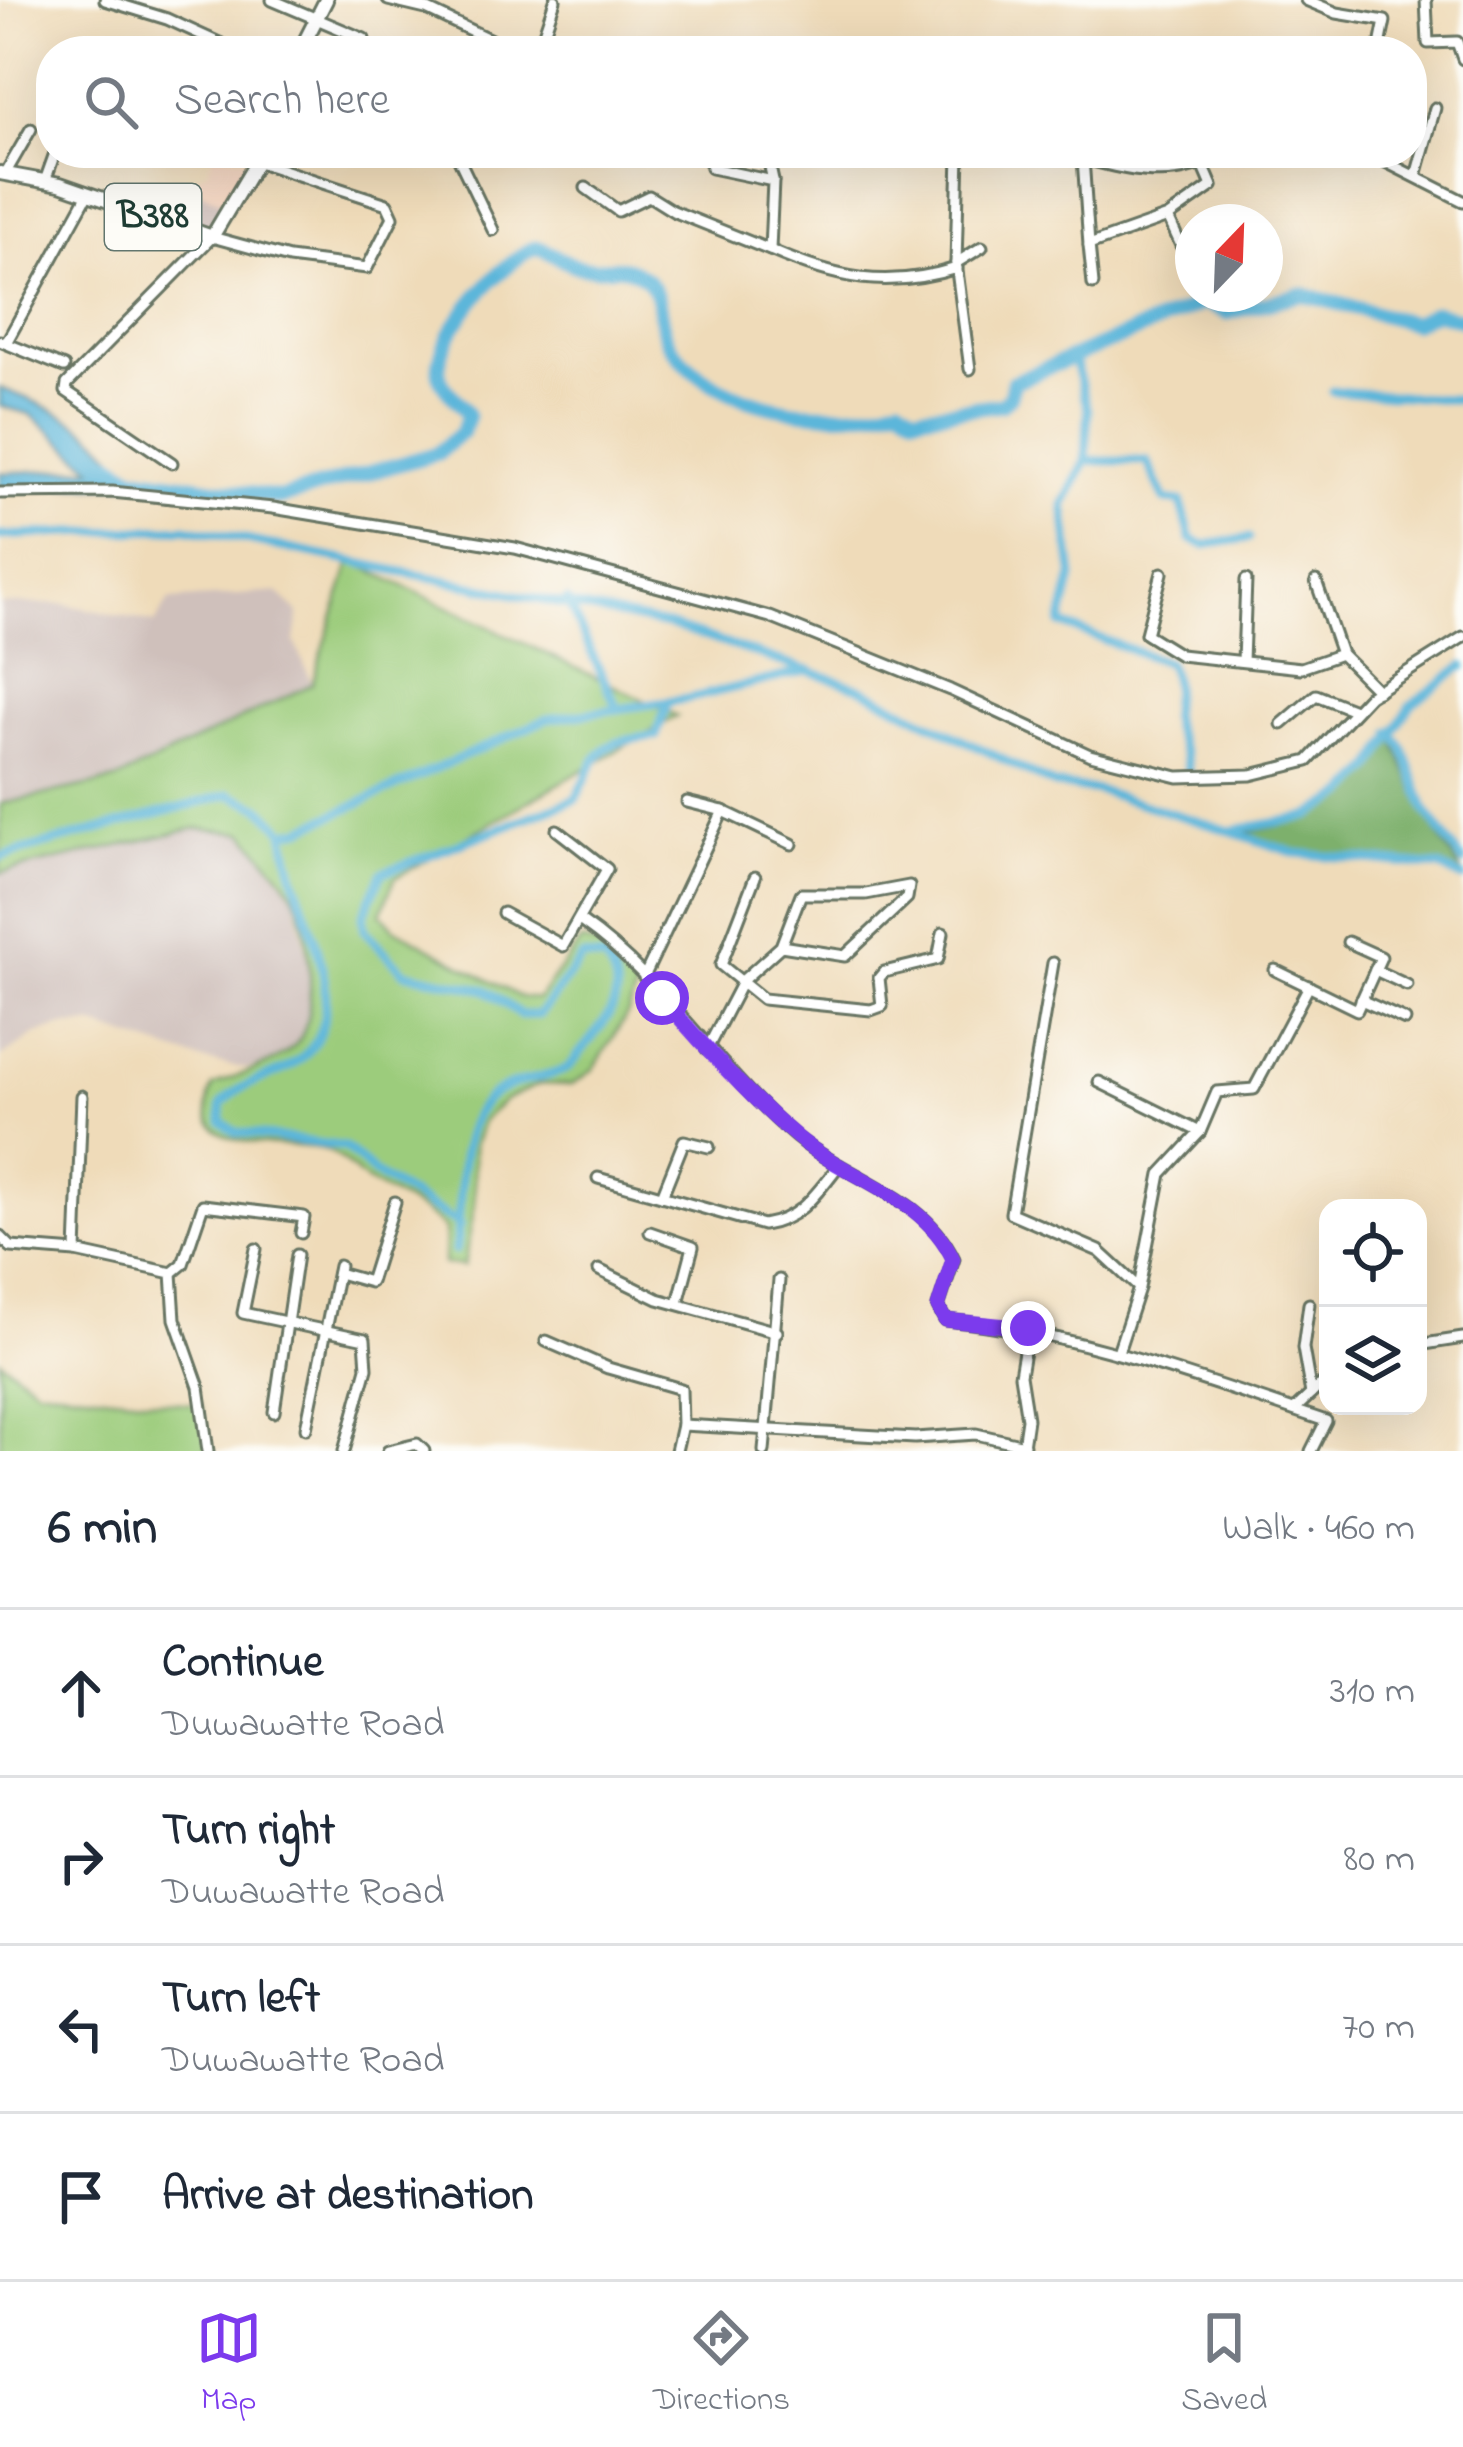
<!DOCTYPE html>
<html lang="en">
<head>
<meta charset="utf-8">
<style>
  :root { --surface:#fff; --page:#f2f2f3; --text:#1f2937; --muted:#747a83; --line:#e0e1e3; --accent:#7c3aed }
  body { margin:0; font-family:"Indie Flower",sans-serif; background:var(--page); color:var(--text) }
  .controls { position:absolute; right:36px; bottom:36px; display:grid; overflow:hidden; border-radius:24px; box-shadow:0 12px 48px #0002 }
  .controls button { width:108px; height:108px; display:grid; place-items:center; padding:0; border:0; border-bottom:3px solid var(--line); background:var(--surface); color:var(--text); font:60px sans-serif }
  .compass { position:absolute; left:1175px; top:204px; width:108px; height:108px; border-radius:50%; background:var(--surface); box-shadow:0 12px 48px #0002; rotate:23deg }
  .stop { position:absolute; width:36px; height:36px; margin:-27px; border:9px solid #7c3aed; border-radius:50%; background:#fff }
  .stop.end { background:#7c3aed; border-color:#fff; box-shadow:0 3px 12px #0008 }
  .list { margin:0; padding:0; list-style:none }
  h2 { display:flex; justify-content:space-between; align-items:center; height:156px; margin:0; padding:0 48px; font-size:51px }
  h2 small { font-size:39px; font-weight:400; color:var(--muted) }
  .list li { display:grid; grid-template-columns:78px 1fr auto; gap:36px; align-items:center; box-sizing:border-box; height:168px; padding:0 48px; border-top:3px solid var(--line) }
  .list b { display:block; font-size:45px; white-space:nowrap }
  .list p { margin:0; font-size:39px; white-space:nowrap; color:var(--muted) }
  .list em { font-size:39px; font-style:normal; color:var(--muted) }
  .icon { flex:none; width:66px; height:66px; fill:none; stroke:currentColor; stroke-width:2; stroke-linecap:round; stroke-linejoin:round }
  .map { position:relative; flex:none; width:1463px; height:1451px; overflow:hidden }
  .search { position:absolute; background:var(--surface); box-shadow:0 12px 48px #0002; left:36px; right:36px; top:36px; height:132px; display:flex; align-items:center; gap:30px; box-sizing:border-box; padding:0 42px; border-radius:48px; color:var(--muted); font-size:45px }
  .sheet { height:828px; background:var(--surface) }
  nav { display:flex; justify-content:space-around; align-items:center; box-sizing:border-box; height:168px; border-top:3px solid var(--line); background:var(--surface); font-size:33px; color:var(--muted) }
  nav a { display:grid; justify-items:center; gap:6px }
  nav .on { color:var(--accent) }
  .map>svg:first-child { display:block }
  .built { fill:#f3d4bf }
  .industrial { fill:#cfc0bb }
  .green { fill:#9ccc7c; stroke:#5e8458; stroke-width:3 }
  .forest { fill:#7db06c; stroke:#4e7650; stroke-width:3 }
  .water { fill:#5cb6da; stroke:#3e7a87; stroke-width:3 }
  .lines { fill:none; stroke-linecap:round; stroke-linejoin:round }
  .canal { stroke:#5cb6da; stroke-width:9 }
  .river { stroke:#5cb6da; stroke-width:15 }
  .minor-casing { stroke:#687463; stroke-width:15 }
  .major-casing { stroke:#687463; stroke-width:18 }
  .minor { stroke:#fff; stroke-width:9 }
  .major { stroke:#fff; stroke-width:12 }
  .route { stroke:#7c3aed; stroke-width:15 }
  .labels { text-anchor:middle; dominant-baseline:central; stroke-width:9; stroke-linejoin:round; paint-order:stroke }
  .shield { fill:#fdfcf7; stroke:#62766e; stroke-width:3 }
  .shield-label { font-size:39px; font-weight:bold; fill:#1f3d34 }
</style>
</head>
<body>
<div class="map">
<svg width="1463" height="1451" viewBox="0 0 1463 1451">
  <rect width="100%" height="100%" fill="#fdfcf7"/>
  <filter id="ink" filterUnits="userSpaceOnUse"><feTurbulence type="fractalNoise" baseFrequency=".00833" numOctaves="2"/><feDisplacementMap in="SourceGraphic" scale="24" xChannelSelector="R" yChannelSelector="G"/><feConvolveMatrix kernelMatrix="1 2 1 2 8 2 1 2 1" color-interpolation-filters="sRGB"/></filter>
  <filter id="wash" filterUnits="userSpaceOnUse"><feTurbulence type="fractalNoise" baseFrequency=".004" numOctaves="4" result="noise"/><feDisplacementMap in="SourceGraphic" scale="48" xChannelSelector="R" yChannelSelector="G"/><feGaussianBlur stdDeviation="2.7" result="paint"/><feColorMatrix in="noise" values="0 0 0 0 0 0 0 0 0 0 0 0 0 0 0 0 0 1.4 0 .05"/><feComposite in="paint" operator="in"/></filter>
  <g filter="url(#wash)">
    <rect width="100%" height="100%" fill="#efdbb9"/>
    <polygon class="built" points="213,153 258,161 233,207 185,185 208,170"/>
    <g class="industrial">
      <polygon points="185,185 233,207 212,237 167,215"/>
      <polygon points="278,592 299,614 295,641 312,684 116,780 0,804 0,604 64,604 155,623 169,600"/>
      <polygon points="197,828 245,833 294,895 309,964 310,1008 300,1042 274,1061 248,1069 200,1060 92,1025 64,1026 36,1034 0,1058 0,873"/>
    </g>
    <g class="green">
      <path d="M351,561L677,716L395,878L381,913L394,928L520,997L538,999L581,941L604,947L637,986L628,1013L593,1070L571,1085L540,1084L505,1100L482,1121L474,1146L475,1205L464,1266L444,1264L445,1230C424,1205 386,1196 360,1176C348,1167 338,1153 323,1149C284,1140 183,1157 213,1086C240,1073 275,1066 296,1044C321,1019 309,919 292,891C279,871 260,852 245,833L197,828L0,873V804L116,780L312,684Z"/>
      <polygon points="0,1360 37,1388 201,1405 208,1451 0,1451"/>
    </g>
    <path class="forest" d="M1392,736L1424,812L1463,874L1442,865L1296,851L1245,833C1319,817 1354,807 1392,736Z"/>
    <path class="water" d="M0,388C47,405 113,433 129,485L0,489V473L93,468L30,414L0,406Z"/>
    <g class="lines">
      <g class="canal">
        <path d="M1074,360L1088,410L1086,461L1064,505L1073,575L1061,624L1167,663C1180,687 1170,694 1172,718C1173,736 1187,750 1188,773"/>
        <polyline points="1332,391 1463,400"/>
        <polyline points="1086,461 1147,461 1165,500 1181,502 1191,539 1205,545 1249,538"/>
        <polyline points="0,536 186,528 671,626 858,687 1054,785 1099,791 1230,831 1310,816 1348,793 1372,768 1411,705 1463,666"/>
        <polyline points="567,601 618,709"/>
        <polyline points="1391,732 1403,747 1426,811 1463,862"/>
        <path d="M285,832C289,895 353,989 312,1046C289,1080 251,1072 221,1105L222,1122L236,1132L345,1147L375,1174L460,1225"/>
        <polyline points="1235,833 1295,853 1440,867 1463,878"/>
        <polyline points="0,857 230,794 262,808 285,832 302,829 547,719 687,699 810,670"/>
        <path d="M455,1251C463,1206 455,1141 481,1106C502,1078 544,1081 566,1069C572,1066 579,1053 584,1048C607,1019 632,993 604,960L583,957L539,1015H521L486,990L404,972L365,931L363,916L382,873L576,799C601,748 597,742 656,736L668,702"/>
      </g>
      <path class="river" d="M111,462L131,476L280,498L438,453L462,432L468,416C461,399 439,390 439,370C438,331 502,262 536,247C551,251 562,262 577,266C603,274 621,257 646,279C665,296 656,325 671,346C714,409 831,427 900,404L915,415L1002,404L1010,396L1013,382L1204,303L1228,313L1301,294L1413,323L1435,312L1463,320"/>
    </g>
  </g>
  <g filter="url(#ink)">
    <g class="lines">
      <g class="minor-casing">
        <g id="minor">
          <polyline points="105,0 167,19 237,51"/>
          <polyline points="272,0 364,39"/>
          <polyline points="388,0 426,9 514,51"/>
          <polyline points="1306,0 1337,13 1385,21 1379,51"/>
          <polyline points="1426,0 1428,43 1457,42 1463,59"/>
          <polyline points="538,51 555,0"/>
          <polyline points="456,153 493,230"/>
          <polyline points="959,153 956,263 970,369"/>
          <path d="M1063,153C1113,166 1174,188 1219,153"/>
          <polyline points="1368,153 1463,201"/>
          <polyline points="1083,158 1089,245 1168,217 1212,186 1203,165"/>
          <polyline points="711,168 773,181"/>
          <polyline points="5,174 31,129"/>
          <polyline points="1416,176 1435,108"/>
          <polyline points="45,181 55,153"/>
          <polyline points="586,188 618,211 649,196 673,211 770,250 773,181 767,153"/>
          <polyline points="1168,217 1183,250"/>
          <polyline points="1089,245 1093,284"/>
          <path d="M770,250C836,279 886,290 957,268"/>
          <polyline points="956,263 982,247"/>
          <polyline points="0,341 64,367"/>
          <polyline points="6,343 88,194"/>
          <polyline points="172,463 66,391 67,384 212,237 289,258 367,268 393,217 387,204 231,153"/>
          <polyline points="0,493 112,492 273,508 515,548 770,617 950,690 1090,755 1178,777 1251,775 1308,761 1369,696 1463,637"/>
          <polyline points="1162,573 1146,634 1180,655 1301,668 1341,654"/>
          <polyline points="1316,581 1341,654 1378,691"/>
          <polyline points="1243,661 1246,580"/>
          <polyline points="1282,724 1316,695 1354,710"/>
          <polyline points="687,802 723,811"/>
          <polyline points="755,877 721,965 763,999 871,1010 882,1006 879,978 884,972 938,959 943,933"/>
          <polyline points="503,913 563,946 607,869 557,830"/>
          <path d="M582,922C664,979 719,1072 796,1137C848,1179 924,1195 954,1259L938,1307L945,1320C1080,1333 1199,1379 1326,1421L1311,1451"/>
          <polyline points="1053,963 1011,1213 1099,1251 1138,1287"/>
          <polyline points="1275,970 1357,1010 1381,957 1348,942"/>
          <polyline points="1375,970 1407,985"/>
          <polyline points="644,977 723,811 792,844"/>
          <polyline points="1361,1000 1405,1020"/>
          <polyline points="707,1049 743,980 781,946 845,956 907,898 909,886 866,894 801,894 781,946"/>
          <polyline points="1099,1082 1200,1132"/>
          <path d="M598,1178L763,1225C801,1219 816,1194 839,1165"/>
          <polyline points="662,1196 684,1141 709,1147"/>
          <polyline points="650,1232 693,1247 678,1303"/>
          <polyline points="0,1236 11,1247 76,1252 172,1273 175,1319 199,1387 208,1451"/>
          <polyline points="256,1249 243,1313 365,1339 367,1368 344,1451"/>
          <polyline points="76,1252 82,1096"/>
          <polyline points="599,1270 658,1299 777,1332"/>
          <polyline points="172,1273 183,1264 203,1205 304,1217 301,1233"/>
          <polyline points="338,1273 370,1282 395,1202"/>
          <polyline points="1309,1304 1303,1348 1311,1394"/>
          <polyline points="546,1341 608,1368 681,1389 682,1425 915,1438 976,1434 1024,1445"/>
          <polyline points="1418,1345 1463,1338"/>
          <polyline points="1119,1349 1139,1288 1161,1174 1200,1132 1217,1092 1254,1089 1309,986"/>
          <polyline points="1294,1410 1328,1378"/>
          <polyline points="274,1412 297,1255"/>
          <polyline points="306,1428 339,1266"/>
          <polyline points="1023,1446 1027,1419 1020,1375 1028,1328"/>
          <polyline points="388,1451 417,1444 424,1451"/>
          <polyline points="676,1451 682,1425"/>
          <polyline points="764,1451 779,1280"/>
        </g>
      </g>
      <g class="major-casing">
        <g id="major">
          <polyline points="300,51 326,0"/>
          <polyline points="0,173 60,184 212,237 262,153"/>
        </g>
      </g>
      <use href="#minor" class="minor"/>
      <use href="#major" class="major"/>
    </g>
  </g>
  <g class="lines" filter="url(#ink)">
    <path class="route" d="M662,998C704,1046 748,1096 797,1137C848,1180 924,1195 953,1259L938,1307L945,1320L1028,1328"/>
  </g>
  <g class="labels">
    <rect class="shield" x="105" y="184" width="96" height="66" rx="9"/>
    <g class="shield-label">
      <text x="153" y="217">B388</text>
    </g>
  </g>
</svg>
<div class="controls">
<button><svg class="icon" aria-label="locate" viewBox="0 0 24 24"><circle cx="12" cy="12" r="6"/><path d="M12 2v4M12 18v4M2 12h4M18 12h4"/></svg></button>
<button><svg class="icon" aria-label="layers" viewBox="0 0 24 24"><path d="M12 4l9 5-9 5-9-5zM3 14l9 5 9-5"/></svg></button>
</div>
<svg class="compass" viewBox="-18 -18 36 36"><path d="M0-13l5 13h-10z" fill="#e53935"/><path d="M0 13l5-13h-10z" fill="#747a83"/></svg>
<div class="stop" style="left:662px;top:998px"></div>
<div class="stop end" style="left:1028px;top:1328px"></div>
<div class="search"><svg class="icon" aria-label="search" viewBox="0 0 24 24"><circle cx="10" cy="10" r="6"/><path d="M15 15l6 6"/></svg>Search here</div>
</div>
<section class="sheet">
<h2>6 min<small>Walk · 460 m</small></h2>
<ul class="list">
<li><svg class="icon" aria-label="ahead" viewBox="0 0 24 24"><path d="M12 20V5M6 11l6-6 6 6"/></svg><div><b>Continue</b><p>Duwawatte Road</p></div><em>310 m</em></li>
<li><svg class="icon" aria-label="right" viewBox="0 0 24 24"><path d="M7 20v-9h11M14 6l5 5-5 5"/></svg><div><b>Turn right</b><p>Duwawatte Road</p></div><em>80 m</em></li>
<li><svg class="icon" aria-label="left" viewBox="0 0 24 24"><path d="M17 20v-9H6M10 6l-5 5 5 5"/></svg><div><b>Turn left</b><p>Duwawatte Road</p></div><em>70 m</em></li>
<li><svg class="icon" aria-label="arrive" viewBox="0 0 24 24"><path d="M6 21V4h12l-3 4 3 4H6"/></svg><div><b>Arrive at destination</b></div></li>
</ul>
</section>
<nav>
<a class="on"><svg class="icon" aria-label="map" viewBox="0 0 24 24"><path d="M3 6l6-2 6 2 6-2v14l-6 2-6-2-6 2zM9 4v14M15 6v14"/></svg>Map</a>
<a><svg class="icon" aria-label="directions" viewBox="0 0 24 24"><path d="M12 3l9 9-9 9-9-9zM9 14v-3h6M13 9l2 2-2 2"/></svg>Directions</a>
<a><svg class="icon" aria-label="saved" viewBox="0 0 24 24"><path d="M7 4h10v16l-5-4-5 4z"/></svg>Saved</a>
</nav>
</body>
</html>
